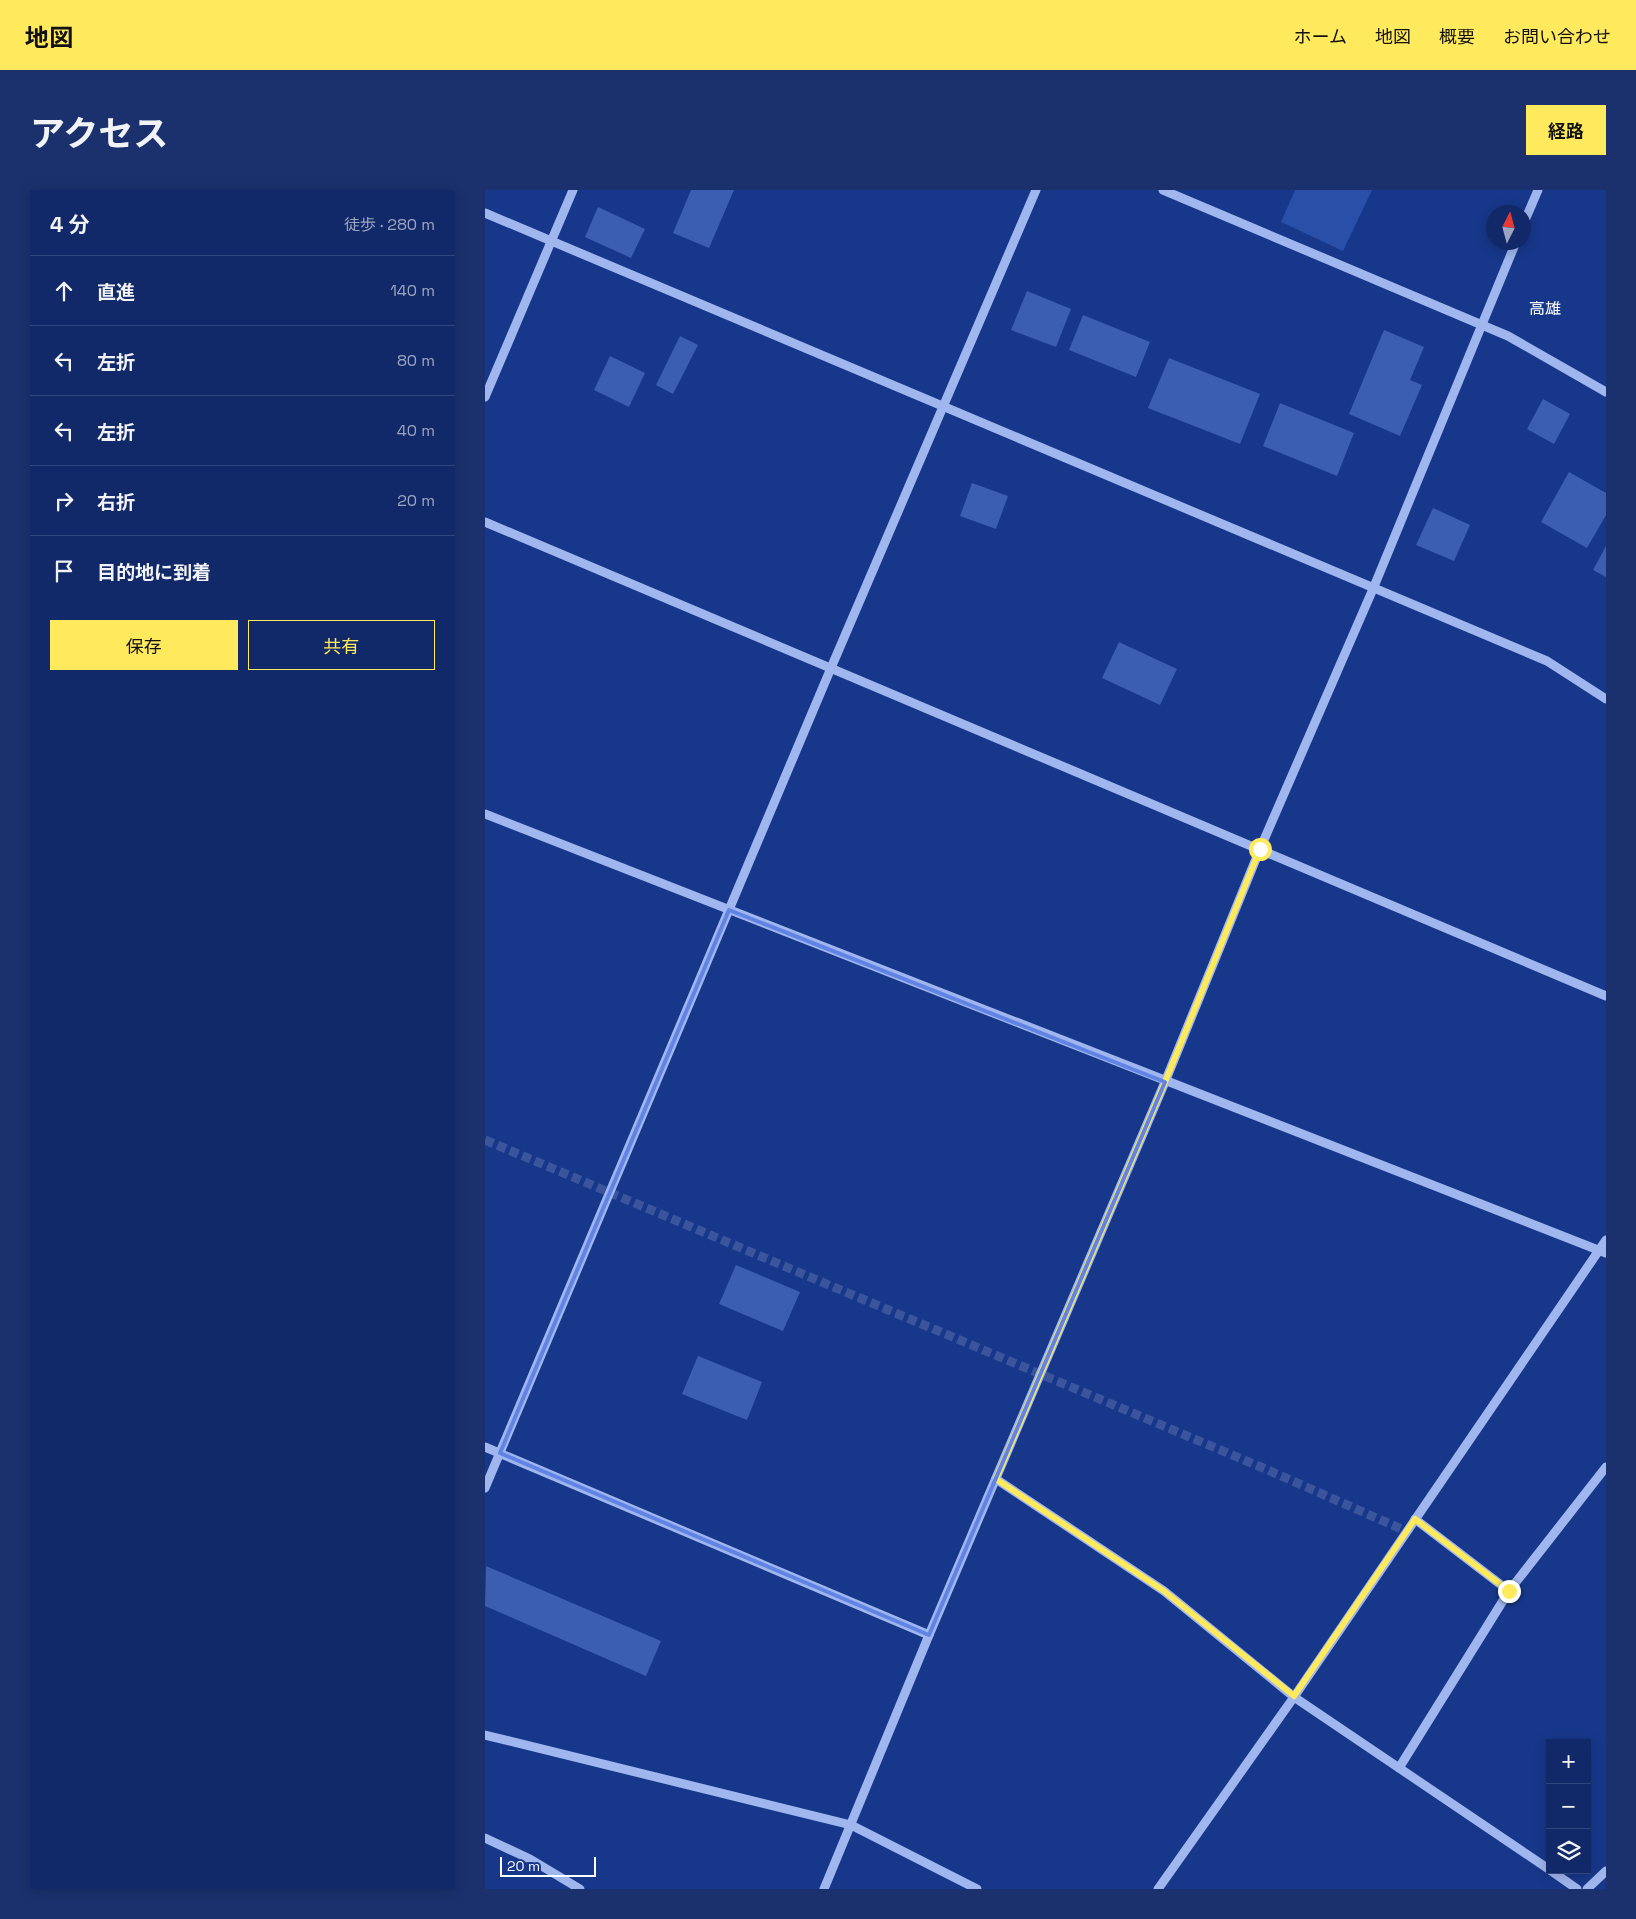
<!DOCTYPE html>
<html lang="ja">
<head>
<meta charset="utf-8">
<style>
  :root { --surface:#112968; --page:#1a316e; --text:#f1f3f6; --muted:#9ca6c0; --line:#30457c; --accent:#ffe95c }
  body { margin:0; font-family:"Space Grotesk","Noto Sans JP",sans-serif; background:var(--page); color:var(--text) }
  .controls { position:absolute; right:15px; bottom:15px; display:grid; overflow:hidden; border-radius:0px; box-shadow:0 2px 12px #0003 }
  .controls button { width:45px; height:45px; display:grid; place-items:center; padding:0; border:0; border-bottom:1px solid var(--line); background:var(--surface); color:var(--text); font:25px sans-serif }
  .compass { position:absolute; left:1001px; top:15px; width:45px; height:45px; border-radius:50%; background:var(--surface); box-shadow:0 2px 12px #0003; rotate:6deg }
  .scale { position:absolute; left:15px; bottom:12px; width:96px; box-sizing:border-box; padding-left:5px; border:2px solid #fff; border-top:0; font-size:14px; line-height:18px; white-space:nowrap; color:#fff; -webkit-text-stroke:4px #17378a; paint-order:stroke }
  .stop { position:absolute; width:15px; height:15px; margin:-11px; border:4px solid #ffe95c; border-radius:50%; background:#fff }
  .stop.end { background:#ffe95c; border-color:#fff; box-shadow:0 1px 5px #0008 }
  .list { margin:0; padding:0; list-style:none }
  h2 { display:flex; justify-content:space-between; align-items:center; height:65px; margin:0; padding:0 20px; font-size:21px }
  h2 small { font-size:16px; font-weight:400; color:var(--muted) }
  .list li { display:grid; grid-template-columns:32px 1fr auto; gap:15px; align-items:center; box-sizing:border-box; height:70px; padding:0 20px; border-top:1px solid var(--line) }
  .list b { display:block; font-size:19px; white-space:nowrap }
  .list em { font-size:16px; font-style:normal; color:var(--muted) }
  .actions { display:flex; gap:10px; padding:15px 20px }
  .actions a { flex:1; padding:11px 0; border:1px solid var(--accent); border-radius:0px; text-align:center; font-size:18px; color:var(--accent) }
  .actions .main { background:var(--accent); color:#111 }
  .icon { flex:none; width:28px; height:28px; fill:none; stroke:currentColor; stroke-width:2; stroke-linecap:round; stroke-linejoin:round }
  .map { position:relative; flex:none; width:1121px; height:1699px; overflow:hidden; border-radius:0px }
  header { display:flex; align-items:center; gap:30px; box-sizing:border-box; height:70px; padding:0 25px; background:var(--accent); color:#111 }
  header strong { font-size:24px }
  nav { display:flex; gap:28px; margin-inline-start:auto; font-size:18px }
  .intro { display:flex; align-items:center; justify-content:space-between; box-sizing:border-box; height:120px; padding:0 30px }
  h1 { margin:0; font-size:35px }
  .button { padding:12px 22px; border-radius:0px; background:var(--accent); color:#111; font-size:18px; font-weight:700 }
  main { display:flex; gap:30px; padding:0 30px }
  aside { flex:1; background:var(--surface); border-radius:0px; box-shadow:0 2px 12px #0003 }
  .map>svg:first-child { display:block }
  .green { fill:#294fa8 }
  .building { fill:#3b5eb1 }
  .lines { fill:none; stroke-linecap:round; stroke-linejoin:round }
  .minor-tunnel { stroke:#3a559c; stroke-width:9; stroke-dasharray:9 4.5; stroke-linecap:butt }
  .minor { stroke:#9fb7ee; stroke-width:9 }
  .route { stroke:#ffe95c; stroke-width:6 }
  .marked { fill:none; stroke:#6183e4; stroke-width:4; stroke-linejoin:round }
  .labels { text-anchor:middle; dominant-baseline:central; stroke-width:5; stroke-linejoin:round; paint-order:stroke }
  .quarter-label { font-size:16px; fill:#fff; stroke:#17378a }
</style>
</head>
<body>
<header>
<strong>地図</strong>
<nav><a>ホーム</a><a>地図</a><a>概要</a><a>お問い合わせ</a></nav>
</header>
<div class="intro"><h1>アクセス</h1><a class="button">経路</a></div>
<main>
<aside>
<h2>4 分<small>徒歩 · 280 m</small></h2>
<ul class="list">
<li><svg class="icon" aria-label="ahead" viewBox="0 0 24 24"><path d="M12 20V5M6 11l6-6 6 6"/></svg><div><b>直進</b></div><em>140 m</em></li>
<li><svg class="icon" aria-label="left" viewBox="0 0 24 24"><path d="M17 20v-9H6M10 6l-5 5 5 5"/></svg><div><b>左折</b></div><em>80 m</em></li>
<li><svg class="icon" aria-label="left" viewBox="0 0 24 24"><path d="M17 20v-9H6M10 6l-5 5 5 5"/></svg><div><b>左折</b></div><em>40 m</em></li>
<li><svg class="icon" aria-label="right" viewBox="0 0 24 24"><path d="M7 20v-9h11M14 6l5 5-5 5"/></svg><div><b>右折</b></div><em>20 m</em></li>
<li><svg class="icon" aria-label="arrive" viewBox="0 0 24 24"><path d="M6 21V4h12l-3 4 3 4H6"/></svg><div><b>目的地に到着</b></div></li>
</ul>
<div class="actions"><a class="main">保存</a><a>共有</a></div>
</aside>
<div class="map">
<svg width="1121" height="1699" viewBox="0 0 1121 1699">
  <rect width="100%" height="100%" fill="#17378a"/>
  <polygon class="green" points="810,0 887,0 858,61 796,32"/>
  <g class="building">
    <polygon points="206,0 249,0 224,58 188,43"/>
    <polygon points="113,17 160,39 146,68 100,47"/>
    <polygon points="542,101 586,119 571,157 526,140"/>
    <polygon points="598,125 665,152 651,187 584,160"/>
    <polygon points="899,140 939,157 925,190 937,195 915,246 864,224"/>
    <polygon points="195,146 213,155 188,204 171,195"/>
    <polygon points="125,166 160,183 144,217 109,200"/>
    <polygon points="684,168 775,204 755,254 663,218"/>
    <polygon points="1058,209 1085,224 1069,254 1042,239"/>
    <polygon points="795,213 869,243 852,286 778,256"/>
    <polygon points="1084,282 1121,303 1121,325 1102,358 1056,332"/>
    <polygon points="487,293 523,306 511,339 475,326"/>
    <polygon points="948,318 985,335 969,371 931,355"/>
    <polygon points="1121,356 1121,387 1108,380"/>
    <polygon points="634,452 692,479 675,515 617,488"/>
    <polygon points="251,1075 315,1102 298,1141 234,1114"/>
    <polygon points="213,1166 277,1192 262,1230 197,1204"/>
    <polygon points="1,1376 176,1451 161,1486 0,1416"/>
  </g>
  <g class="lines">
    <polyline class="minor-tunnel" points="0,950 776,1277 921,1341"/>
    <g class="minor">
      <polyline points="678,0 1023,146 1121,202"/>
      <polyline points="0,23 1062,471 1121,509"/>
      <polyline points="1038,35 1053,0"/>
      <polyline points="0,207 88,0"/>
      <polyline points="0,332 1121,806"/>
      <polyline points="0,624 1121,1063"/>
      <polyline points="0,1257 444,1445"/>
      <polyline points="511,1289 679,1401 809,1507 1065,1680"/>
      <polyline points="0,1298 346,478 551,0"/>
      <polyline points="930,1329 1024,1401"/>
      <polyline points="0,1545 366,1635 492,1699"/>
      <polyline points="914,1578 1024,1401 1121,1277"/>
      <polyline points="0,1648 45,1669 95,1699"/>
      <polyline points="1065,1680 1092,1699"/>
      <polyline points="339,1699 444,1445 680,892 775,659 888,399 1031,52"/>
      <polyline points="673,1699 809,1507 1121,1050"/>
      <polyline points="1102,1699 1121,1681"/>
    </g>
  </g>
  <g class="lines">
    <polyline class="route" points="775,659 680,892 511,1289 679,1401 809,1506 930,1329 1024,1401"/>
  </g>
  <path class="marked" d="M244,720L680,892L444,1445L15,1263Z"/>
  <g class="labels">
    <g class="quarter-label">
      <text x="1060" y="118">高雄</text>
    </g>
  </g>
</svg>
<div class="controls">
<button>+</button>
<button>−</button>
<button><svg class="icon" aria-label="layers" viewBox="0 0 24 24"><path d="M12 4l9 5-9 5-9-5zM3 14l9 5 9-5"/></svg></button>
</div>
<svg class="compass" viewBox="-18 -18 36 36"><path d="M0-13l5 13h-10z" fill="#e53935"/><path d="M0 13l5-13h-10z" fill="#9ca6c0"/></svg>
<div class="scale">20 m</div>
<div class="stop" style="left:775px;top:659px"></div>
<div class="stop end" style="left:1024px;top:1401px"></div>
</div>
</main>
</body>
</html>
